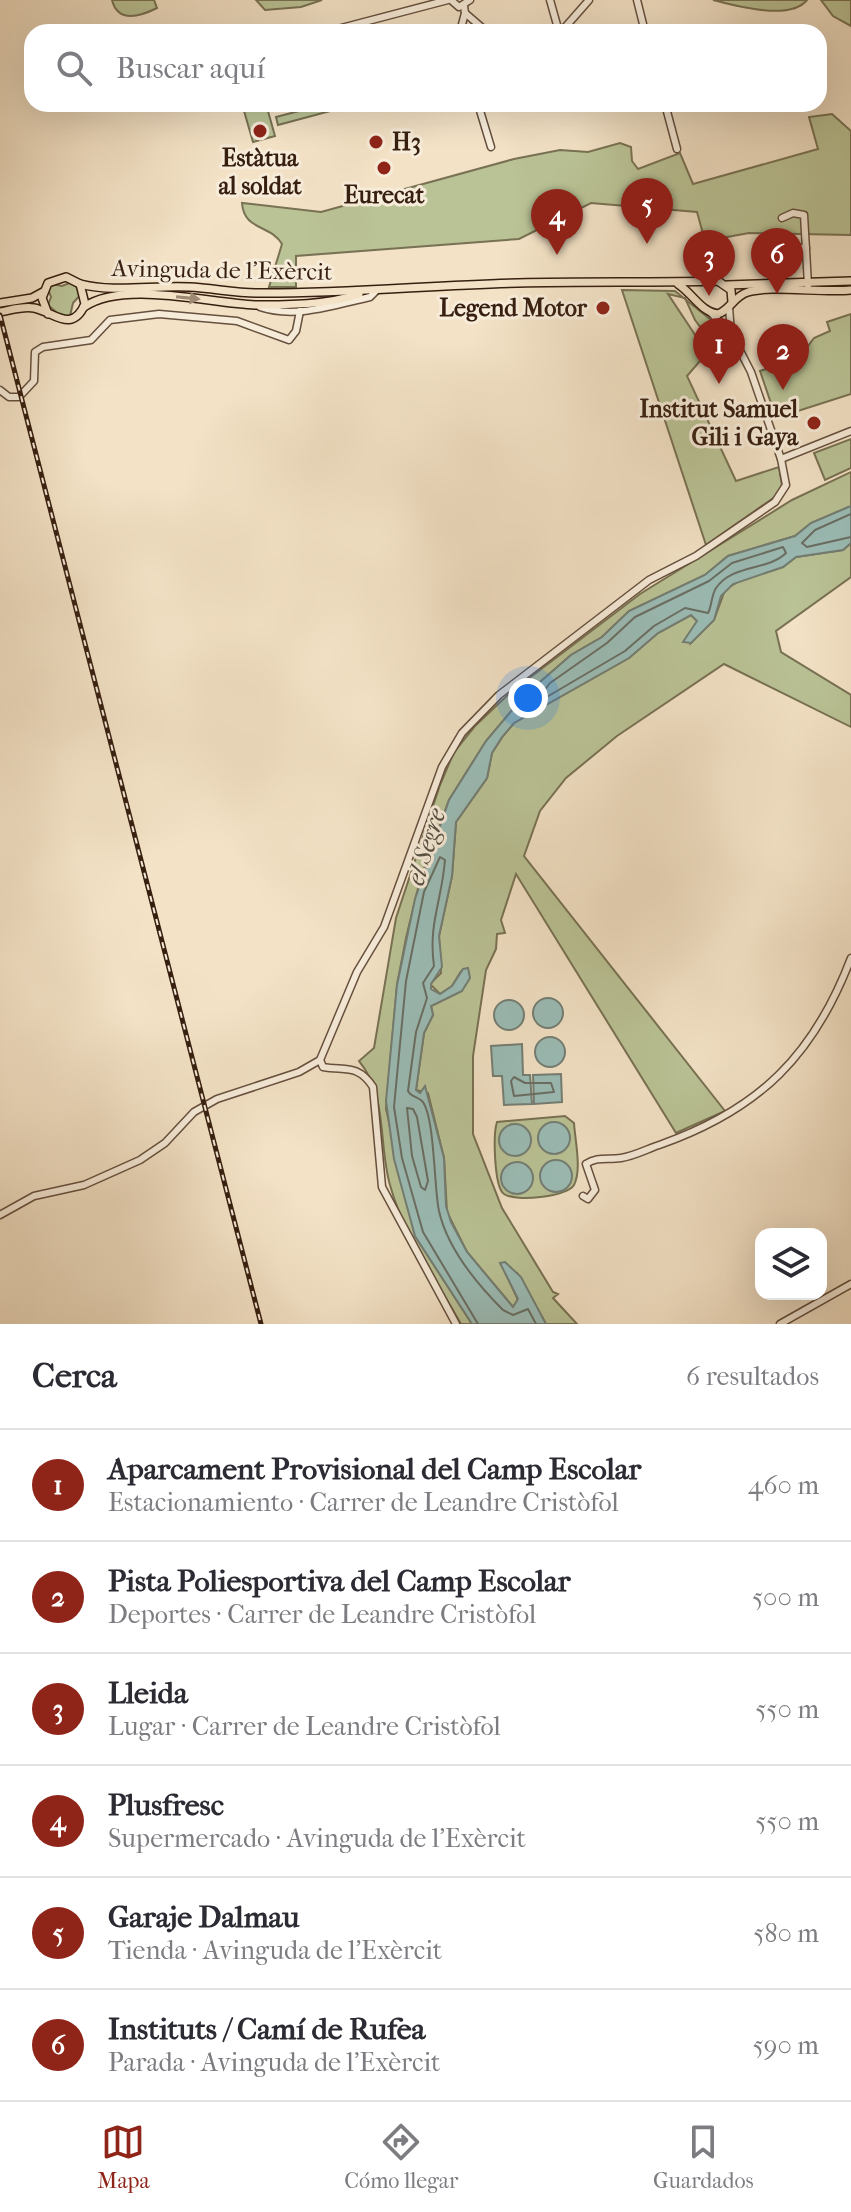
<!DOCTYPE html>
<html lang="es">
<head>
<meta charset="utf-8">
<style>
  :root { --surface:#fff; --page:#f2f2f3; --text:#2b2b33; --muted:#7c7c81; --line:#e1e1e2; --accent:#8f2418 }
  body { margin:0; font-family:"IM FELL French Canon",serif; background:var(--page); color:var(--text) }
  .controls { position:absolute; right:24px; bottom:24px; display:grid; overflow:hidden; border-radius:16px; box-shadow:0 8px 32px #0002 }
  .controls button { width:72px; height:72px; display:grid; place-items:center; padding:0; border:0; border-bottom:2px solid var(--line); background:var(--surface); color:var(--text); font:40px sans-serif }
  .you { position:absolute; left:528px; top:698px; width:28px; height:28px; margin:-20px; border:6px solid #fff; border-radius:50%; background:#1a73e8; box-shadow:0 0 0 12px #1a73e833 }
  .badge { display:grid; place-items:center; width:52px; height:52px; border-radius:50%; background:var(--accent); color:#fff; font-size:26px; font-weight:700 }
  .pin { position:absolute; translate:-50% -66px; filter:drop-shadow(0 2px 4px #0008) }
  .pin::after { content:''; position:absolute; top:42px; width:28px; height:24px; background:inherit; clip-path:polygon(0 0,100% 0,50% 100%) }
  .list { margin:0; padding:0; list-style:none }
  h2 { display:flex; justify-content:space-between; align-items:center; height:104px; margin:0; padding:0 32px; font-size:34px }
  h2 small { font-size:26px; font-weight:400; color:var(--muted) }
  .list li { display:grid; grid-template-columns:52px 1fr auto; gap:24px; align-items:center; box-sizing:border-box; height:112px; padding:0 32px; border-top:2px solid var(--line) }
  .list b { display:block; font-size:30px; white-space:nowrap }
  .list p { margin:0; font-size:26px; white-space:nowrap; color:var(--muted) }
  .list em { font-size:26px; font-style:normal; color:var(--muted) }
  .icon { flex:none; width:44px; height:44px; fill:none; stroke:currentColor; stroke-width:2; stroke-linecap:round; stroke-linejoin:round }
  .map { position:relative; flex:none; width:851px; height:1324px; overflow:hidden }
  .search { position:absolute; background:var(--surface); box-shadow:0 8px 32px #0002; left:24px; right:24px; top:24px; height:88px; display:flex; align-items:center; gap:20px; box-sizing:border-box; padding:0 28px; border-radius:24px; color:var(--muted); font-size:30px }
  .sheet { height:776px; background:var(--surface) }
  nav { display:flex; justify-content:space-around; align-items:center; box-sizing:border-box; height:112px; border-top:2px solid var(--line); background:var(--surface); font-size:22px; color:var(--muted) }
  nav a { display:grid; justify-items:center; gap:4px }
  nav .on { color:var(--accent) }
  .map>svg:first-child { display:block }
  .green { fill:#bac396; stroke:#787153; stroke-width:2 }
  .water { fill:#9bbdb7; stroke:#737e74; stroke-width:2 }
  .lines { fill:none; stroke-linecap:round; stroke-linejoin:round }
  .shore { stroke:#696e64; stroke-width:2 }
  .minor-casing { stroke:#66503e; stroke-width:9 }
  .major-casing { stroke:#371f10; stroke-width:10 }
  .minor { stroke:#f7ecda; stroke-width:6 }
  .major { stroke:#f3e2c6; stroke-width:7 }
  .rail-casing { stroke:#371f10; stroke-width:5 }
  .rail { stroke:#f7ecda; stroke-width:2; stroke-dasharray:6; stroke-linecap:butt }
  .oneway { fill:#9e8a74 }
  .poi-dot { fill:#8f2418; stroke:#f7ecda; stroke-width:3 }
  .labels { text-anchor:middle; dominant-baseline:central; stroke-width:6; stroke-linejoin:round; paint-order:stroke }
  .poi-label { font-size:24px; font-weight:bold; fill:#371f10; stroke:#f7ecda }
  .street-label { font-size:24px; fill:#371f10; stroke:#f7ecda }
  .water-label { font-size:26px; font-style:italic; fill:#554e42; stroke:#f7ecda }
</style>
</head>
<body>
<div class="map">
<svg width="851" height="1324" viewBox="0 0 851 1324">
  <rect width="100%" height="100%" fill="#f3e2c6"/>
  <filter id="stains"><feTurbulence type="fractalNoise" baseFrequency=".0025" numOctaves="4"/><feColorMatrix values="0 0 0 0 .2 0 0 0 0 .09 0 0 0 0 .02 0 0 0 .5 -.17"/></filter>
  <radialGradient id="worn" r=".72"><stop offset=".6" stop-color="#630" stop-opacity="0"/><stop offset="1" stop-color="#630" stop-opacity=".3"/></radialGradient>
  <g class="green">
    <path d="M112,0H154L157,8C141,16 118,24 112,0Z"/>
    <polygon points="256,0 322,0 301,7 265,10"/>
    <path d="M713,0H807C790,21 736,6 713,0Z"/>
    <polygon points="821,0 851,0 851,26 833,16"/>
    <polygon points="242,104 266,104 275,136 253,142"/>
    <polygon points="326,104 333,104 334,110 278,125 276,117"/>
    <path d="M832,114L851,131V235L749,233L705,241L697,212L591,203L519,239L296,256V287H269L282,244C270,224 244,231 242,203L321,212L514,159L560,150L588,152L620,143L631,147L632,161L638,169L680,153L693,184L818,149L809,117Z"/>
    <polygon points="72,282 82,293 73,303 70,316 63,318 48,305 51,297 48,289 52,284 62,286"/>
    <polygon points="622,290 675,291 721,328 707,336 695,320 685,298 668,294 707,353 687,376 736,481 779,467 782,485 779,494 706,545"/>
    <polygon points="851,314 851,394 776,418 760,371 799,358 814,338 830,331 827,322"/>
    <polygon points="851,439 851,468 825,480 814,453"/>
    <path d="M851,472V506L811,523L795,536L728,556L705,575L629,611L602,637L571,655L524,696L486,741L449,800L420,880L406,938L397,985L386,1109L415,1236L472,1324H461C438,1283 402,1231 390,1185C378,1143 388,1096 359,1061L374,1048L396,918L440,785L454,752L475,726L511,692L640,594L792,500Z"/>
    <polygon points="851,543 851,577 776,631 781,652 851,695 851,727 724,664 617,736 566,778 540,811 524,856 725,1111 676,1133 516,874 501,920 505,933 497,934 496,949 486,970 473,1056 473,1134 502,1208 553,1292 558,1294 553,1298 577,1324 546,1324 517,1273 507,1276 518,1300 513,1307 467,1252 447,1212 444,1158 428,1093 416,1090 424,1033 433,1015 431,1006 462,991 460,973 452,986 440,994 430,984 441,973 439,936 452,876 456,822 487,778 492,753 503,736 514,723 629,658 658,633 691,615 697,621 691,643 714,620 725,590 739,581 783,567 796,557 843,550"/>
    <path d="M565,1116L574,1123C575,1140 582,1170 574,1185C567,1197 515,1202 504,1194C494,1187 493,1134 497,1122Z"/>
  </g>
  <g class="water">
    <polygon points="851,506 851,543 843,550 796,557 783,567 733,584 721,596 714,620 691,643 683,642 697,621 691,615 658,633 629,658 514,723 502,737 492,753 487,778 456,822 452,876 439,936 442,967 431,984 431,989 440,994 452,986 463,969 468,968 470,978 462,991 431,1006 433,1015 424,1033 416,1090 420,1093 425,1086 444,1158 446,1206 451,1222 467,1252 513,1307 518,1299 500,1263 505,1262 521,1277 546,1324 472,1324 415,1236 394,1159 386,1101 397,985 415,899 449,800 486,741 524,696 571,655 602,637 629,611 705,575 728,556 795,536 811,523"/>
    <circle cx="548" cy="1013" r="15"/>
    <circle cx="509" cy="1015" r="15"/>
    <circle cx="550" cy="1052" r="15"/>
    <polygon points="522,1044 523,1075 530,1075 532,1104 504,1105 502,1076 493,1076 491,1046"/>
    <polygon points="561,1074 562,1102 534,1104 533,1075"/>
    <circle cx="554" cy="1138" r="16"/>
    <circle cx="515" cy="1140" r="16"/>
    <circle cx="556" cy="1176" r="16"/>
    <circle cx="517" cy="1178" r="16"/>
  </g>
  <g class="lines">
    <g class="shore">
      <polyline points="851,514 815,530 802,543 807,547 851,537"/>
      <path d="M783,547L786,553C768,571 732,564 716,588C711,596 712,606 708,613L685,608L654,626L625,651L545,698L540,696L550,683L607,643L635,617L709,581L732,563Z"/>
      <polygon points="514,1077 525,1083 551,1083 554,1092 514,1096 511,1081"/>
      <polygon points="407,1108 413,1109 417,1117 428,1181 425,1190 421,1187 412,1156"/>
      <path d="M478,1324L423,1232L402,1158L394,1107L406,981L424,892L440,857L445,860C442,900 428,924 434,966L423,983L427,998L416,1032L408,1091C412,1098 417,1096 422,1101C435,1115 434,1191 439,1211C447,1247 477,1284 503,1310L513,1315L528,1309L536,1324"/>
    </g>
    <g class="minor-casing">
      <g id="minor">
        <polyline points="451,0 459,7 470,0"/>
        <polyline points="550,0 559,32"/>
        <polyline points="637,0 645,32"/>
        <polyline points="464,6 465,13 487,32"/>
        <polyline points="326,32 448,0"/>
        <polyline points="460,32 465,13"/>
        <polyline points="561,32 589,0"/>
        <polyline points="478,104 491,147"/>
        <polyline points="665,104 677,149"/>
        <polyline points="782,218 793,213 804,215 808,285"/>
        <polyline points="766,254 786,247 806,248"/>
        <path d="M260,307C295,319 335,305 370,297L376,291"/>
        <polyline points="729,307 731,333"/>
        <polyline points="0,390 9,397 19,397 34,381 35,352 43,347 91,340 110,320 159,314 237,321 289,340 296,331 300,311"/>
        <polyline points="781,459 851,431"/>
        <path d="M320,1060L323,1067C346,1071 358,1064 373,1087L382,1187L456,1324"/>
        <path d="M583,1196L588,1199L595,1190L586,1164C597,1156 608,1160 621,1158C635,1156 649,1148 662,1144C760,1109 814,1055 851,958"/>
        <polyline points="0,1215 34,1196 84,1185 140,1160 165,1143 194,1112 217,1099 299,1072 320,1060 357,972 384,927 442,767 462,733 499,695 649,580 696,556 775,502 786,485 781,459 751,372 731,333 711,313"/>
        <polyline points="780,1324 851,1284"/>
      </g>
    </g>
    <g class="major-casing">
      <g id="major">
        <path d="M80,284C115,293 153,285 189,287C212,288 234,293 256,293C344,294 431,285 518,283C585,281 653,283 718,281L731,290L732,302"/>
        <path d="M678,284C692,293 701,312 718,314C730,310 734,296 748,292C769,285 823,293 851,290"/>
        <polyline points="727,285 851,281"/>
        <polyline points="0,303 32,298 43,292"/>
        <path d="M84,307C123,280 208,303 255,305C287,305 328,305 359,294"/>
        <path d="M0,312C11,310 23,306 34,308C54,312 72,334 85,304L80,284L66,277L48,283L42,298L48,314"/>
      </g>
    </g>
    <use href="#minor" class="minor"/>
    <use href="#major" class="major"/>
    <g class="rail-casing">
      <polyline id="rail" points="0,315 261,1324"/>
    </g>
    <use href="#rail" class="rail"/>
  </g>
  <defs><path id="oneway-solid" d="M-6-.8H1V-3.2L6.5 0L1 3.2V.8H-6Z" transform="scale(2)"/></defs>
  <use class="oneway" href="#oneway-solid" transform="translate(188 298) rotate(6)"/>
  <g class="poi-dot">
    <circle cx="260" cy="131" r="8"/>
    <circle cx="376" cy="142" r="8"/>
    <circle cx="384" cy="168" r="8"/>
    <circle cx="603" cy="308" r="8"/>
    <circle cx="814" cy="423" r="8"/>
  </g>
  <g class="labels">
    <g class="poi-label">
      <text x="392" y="142" text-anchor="start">H3</text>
      <text x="260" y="158">Estàtua<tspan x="260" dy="28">al soldat</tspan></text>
      <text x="384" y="195">Eurecat</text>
      <text x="587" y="308" text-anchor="end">Legend Motor</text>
      <text x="798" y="409" text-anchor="end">Institut Samuel<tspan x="798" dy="28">Gili i Gaya</tspan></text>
    </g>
    <g class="street-label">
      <text transform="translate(222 270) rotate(1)">Avinguda de l'Exèrcit</text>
    </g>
    <g class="water-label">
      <text transform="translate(426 847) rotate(-73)">el Segre</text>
    </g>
  </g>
  <rect width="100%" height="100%" filter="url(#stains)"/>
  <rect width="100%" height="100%" fill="url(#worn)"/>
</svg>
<div class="controls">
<button><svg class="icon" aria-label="layers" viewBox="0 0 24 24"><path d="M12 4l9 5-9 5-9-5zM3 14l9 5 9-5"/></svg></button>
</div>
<div class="you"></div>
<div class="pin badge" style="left:719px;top:384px">1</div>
<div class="pin badge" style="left:783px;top:390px">2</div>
<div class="pin badge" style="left:709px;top:296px">3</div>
<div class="pin badge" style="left:557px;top:255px">4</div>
<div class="pin badge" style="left:647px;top:244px">5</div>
<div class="pin badge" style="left:777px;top:294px">6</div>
<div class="search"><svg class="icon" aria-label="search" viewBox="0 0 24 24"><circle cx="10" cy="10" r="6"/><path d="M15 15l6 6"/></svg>Buscar aquí</div>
</div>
<section class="sheet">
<h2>Cerca<small>6 resultados</small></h2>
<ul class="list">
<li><span class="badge">1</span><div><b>Aparcament Provisional del Camp Escolar</b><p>Estacionamiento · Carrer de Leandre Cristòfol</p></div><em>460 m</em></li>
<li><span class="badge">2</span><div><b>Pista Poliesportiva del Camp Escolar</b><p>Deportes · Carrer de Leandre Cristòfol</p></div><em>500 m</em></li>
<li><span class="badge">3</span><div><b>Lleida</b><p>Lugar · Carrer de Leandre Cristòfol</p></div><em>550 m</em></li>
<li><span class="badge">4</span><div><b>Plusfresc</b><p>Supermercado · Avinguda de l'Exèrcit</p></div><em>550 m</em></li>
<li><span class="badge">5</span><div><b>Garaje Dalmau</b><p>Tienda · Avinguda de l'Exèrcit</p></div><em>580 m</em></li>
<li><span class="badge">6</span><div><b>Instituts / Camí de Rufea</b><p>Parada · Avinguda de l'Exèrcit</p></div><em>590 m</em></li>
</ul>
</section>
<nav>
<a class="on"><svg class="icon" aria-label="map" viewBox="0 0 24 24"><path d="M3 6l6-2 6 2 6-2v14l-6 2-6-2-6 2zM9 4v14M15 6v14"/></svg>Mapa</a>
<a><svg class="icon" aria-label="directions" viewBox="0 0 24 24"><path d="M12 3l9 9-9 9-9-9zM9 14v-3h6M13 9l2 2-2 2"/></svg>Cómo llegar</a>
<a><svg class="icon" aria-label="saved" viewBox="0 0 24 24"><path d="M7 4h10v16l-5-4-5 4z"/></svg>Guardados</a>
</nav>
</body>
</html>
